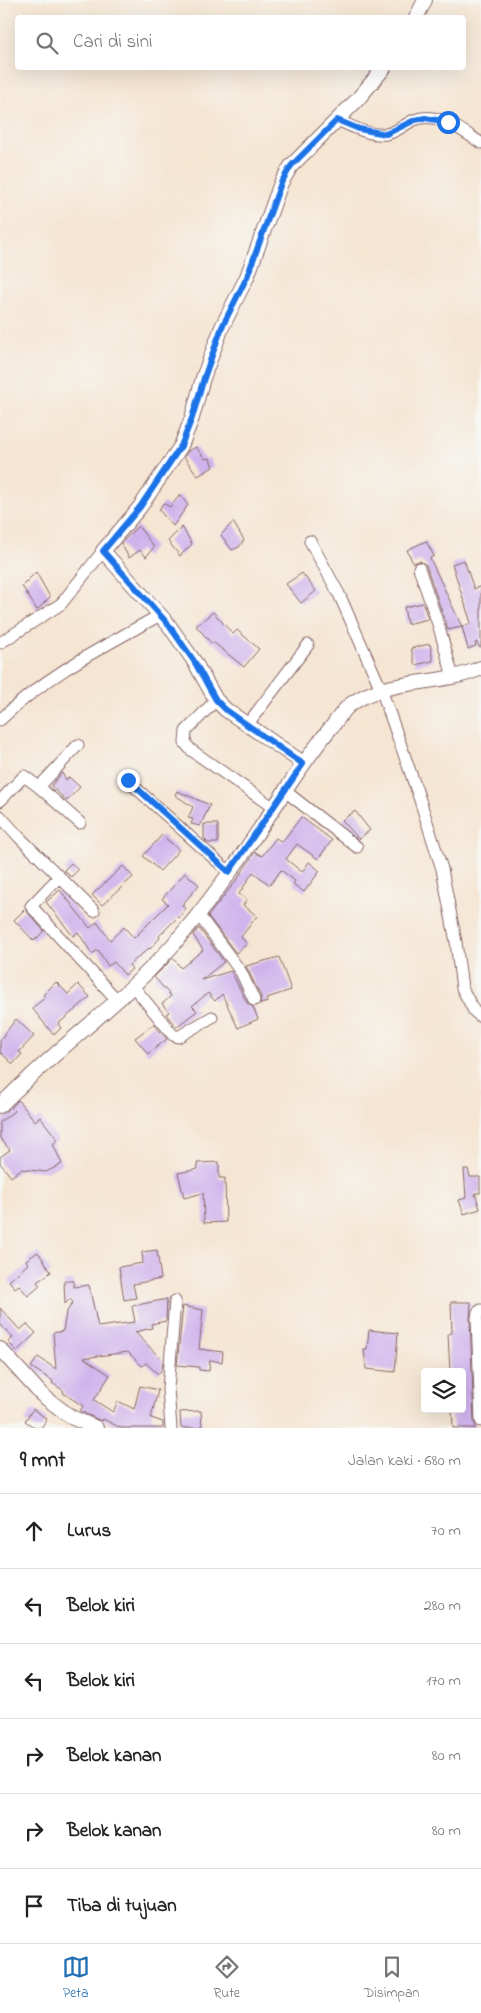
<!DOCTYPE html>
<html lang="id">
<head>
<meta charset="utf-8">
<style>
  :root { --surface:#fff; --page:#f6f6f6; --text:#222; --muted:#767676; --line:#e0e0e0; --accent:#1f6fb2 }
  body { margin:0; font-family:"Indie Flower",sans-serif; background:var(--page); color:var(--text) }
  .controls { position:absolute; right:15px; bottom:15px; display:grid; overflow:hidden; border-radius:5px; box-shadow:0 5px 20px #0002 }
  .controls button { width:45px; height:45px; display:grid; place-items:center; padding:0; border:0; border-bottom:1px solid var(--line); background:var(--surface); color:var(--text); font:25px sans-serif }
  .stop { position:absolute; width:15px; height:15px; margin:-11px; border:4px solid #1a73e8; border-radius:50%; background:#fff }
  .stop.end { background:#1a73e8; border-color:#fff; box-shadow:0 1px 5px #0008 }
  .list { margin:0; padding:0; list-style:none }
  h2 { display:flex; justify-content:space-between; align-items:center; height:65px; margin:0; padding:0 20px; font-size:21px }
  h2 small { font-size:16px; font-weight:400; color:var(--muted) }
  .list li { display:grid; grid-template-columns:32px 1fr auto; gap:15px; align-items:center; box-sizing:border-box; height:75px; padding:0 20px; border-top:1px solid var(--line) }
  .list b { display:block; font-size:19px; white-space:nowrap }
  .list em { font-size:16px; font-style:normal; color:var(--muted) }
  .icon { flex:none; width:28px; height:28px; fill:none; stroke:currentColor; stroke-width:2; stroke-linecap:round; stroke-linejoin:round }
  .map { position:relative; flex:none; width:481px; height:1428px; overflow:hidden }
  .search { position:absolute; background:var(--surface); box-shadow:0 5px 20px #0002; left:15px; right:15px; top:15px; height:55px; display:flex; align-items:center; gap:12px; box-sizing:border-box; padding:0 18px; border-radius:5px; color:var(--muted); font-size:19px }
  .sheet { height:515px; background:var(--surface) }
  nav { display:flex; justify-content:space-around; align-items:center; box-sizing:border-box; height:70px; border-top:1px solid var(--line); background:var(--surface); font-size:14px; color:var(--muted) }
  nav a { display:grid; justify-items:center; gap:2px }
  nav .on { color:var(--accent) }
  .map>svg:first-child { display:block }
  .building { fill:#cfb2ec }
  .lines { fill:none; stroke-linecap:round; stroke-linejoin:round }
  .minor-casing { stroke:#866465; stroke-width:13 }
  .tertiary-casing { stroke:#866465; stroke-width:16 }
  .minor { stroke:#fff; stroke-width:11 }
  .tertiary { stroke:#fff; stroke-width:14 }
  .route { stroke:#1a73e8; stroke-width:6 }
</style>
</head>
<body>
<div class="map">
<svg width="481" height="1428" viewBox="0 0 481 1428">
  <rect width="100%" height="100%" fill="#f6f6f2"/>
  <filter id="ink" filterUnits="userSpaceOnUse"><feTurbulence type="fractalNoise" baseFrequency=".02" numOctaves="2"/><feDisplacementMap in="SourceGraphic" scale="10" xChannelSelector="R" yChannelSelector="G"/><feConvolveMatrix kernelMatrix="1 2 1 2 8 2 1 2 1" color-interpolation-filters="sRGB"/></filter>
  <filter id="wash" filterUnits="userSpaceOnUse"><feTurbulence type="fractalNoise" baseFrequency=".0096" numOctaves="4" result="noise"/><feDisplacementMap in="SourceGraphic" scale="20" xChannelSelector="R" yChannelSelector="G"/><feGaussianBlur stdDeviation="1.12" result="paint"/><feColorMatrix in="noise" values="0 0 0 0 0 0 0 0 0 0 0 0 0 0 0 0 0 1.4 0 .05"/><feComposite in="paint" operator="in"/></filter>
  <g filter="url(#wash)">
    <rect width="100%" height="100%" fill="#f5e5d2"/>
    <g id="blocks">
      <g class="building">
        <polygon points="196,447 205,459 210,458 213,467 198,476 184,457 188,451"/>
        <polygon points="180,495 188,505 173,526 159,510 163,503 170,507"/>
        <polygon points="233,522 244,540 239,547 232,550 221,535"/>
        <polygon points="138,526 154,547 146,557 140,550 129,558 121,543"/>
        <polygon points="182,527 192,544 180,556 168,541"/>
        <polygon points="426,541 434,556 430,558 462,627 448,630 426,565 420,561 413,563 407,550"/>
        <polygon points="464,560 474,589 481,586 481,647 479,647 477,642 475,643 476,646 468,649 462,627 471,623 452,564"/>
        <polygon points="36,572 50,597 37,610 22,586"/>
        <polygon points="302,573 316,591 301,603 286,584"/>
        <polygon points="423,603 428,619 407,624 404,607"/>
        <polygon points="213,612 233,634 237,630 259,649 244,667 213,642 212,644 196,626"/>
        <polygon points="430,644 433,661 415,665 411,648"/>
        <polygon points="62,773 66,780 69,777 80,787 67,801 51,786"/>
        <polygon points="177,791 210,805 200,826 191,824 193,819 188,818 193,807 175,795"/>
        <polygon points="355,811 370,830 359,839 342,820"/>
        <polygon points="301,817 332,840 318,859 297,844 286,859 302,872 309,862 320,871 304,892 293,884 295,881 281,870 270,885 253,872 239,894 247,900 243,905 257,916 241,937 247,944 236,953 208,916 236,881 255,852 262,856 276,838 282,842"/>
        <polygon points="204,824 218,824 218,843 208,843 204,839"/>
        <polygon points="162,835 179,850 160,871 143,856"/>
        <polygon points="71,863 78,870 71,877 64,870"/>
        <polygon points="123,866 133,877 102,905 92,895"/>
        <polygon points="185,873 199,885 182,905 186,908 179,918 178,917 159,936 160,938 150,949 149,948 129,965 132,969 125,975 114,962 108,966 98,950 92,954 78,932 73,936 46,902 60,890 90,928 97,922 110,940 124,927 134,938 168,904 162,899"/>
        <polygon points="25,909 44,931 34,941 14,920"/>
        <polygon points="199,928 224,962 201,980 231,971 247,1003 253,1007 258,1019 238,1028 222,994 215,1001 208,993 192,1006 197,1011 176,1027 166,1014 169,1012 162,1004 171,996 154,977 173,958 181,968 203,950 193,935"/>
        <polygon points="279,957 291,990 267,998 268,1002 260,1004 261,997 246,966"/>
        <polygon points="56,982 68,994 78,984 90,997 58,1024 61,1028 56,1033 52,1033 32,1008 46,997 43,995"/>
        <polygon points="16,1019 34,1036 19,1052 22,1054 13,1064 0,1052 0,1040"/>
        <polygon points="154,1024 167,1039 148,1054 135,1038"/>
        <polygon points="18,1100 35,1121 40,1117 58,1140 53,1144 62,1164 46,1172 21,1169 11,1177 0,1163 0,1157 10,1150 0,1138 0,1122 14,1111 11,1108"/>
        <polygon points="219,1162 219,1178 225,1178 226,1222 204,1223 203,1193 184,1198 178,1173 198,1169 197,1163"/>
        <polygon points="464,1169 468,1169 470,1177 480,1177 480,1193 475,1193 480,1209 464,1214 459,1200 466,1198"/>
        <polygon points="157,1250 161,1279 133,1284 136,1298 124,1300 119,1267 143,1263 142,1252"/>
        <polygon points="38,1252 51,1272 37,1282 40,1286 28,1296 19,1285 15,1288 9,1281 28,1264 26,1260"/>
        <polygon points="64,1281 74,1281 74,1287 89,1285 98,1327 135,1322 132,1306 167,1299 166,1321 151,1324 152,1328 135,1332 163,1361 162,1369 158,1374 146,1363 142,1366 128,1352 84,1358 110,1375 94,1400 113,1412 118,1401 134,1409 140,1386 158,1390 151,1418 163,1422 163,1428 121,1428 103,1419 101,1421 80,1411 83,1406 63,1393 64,1391 52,1383 53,1381 31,1367 38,1357 56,1369 53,1333 63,1331 66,1313 73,1302 70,1299 65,1304"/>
        <polygon points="451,1302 471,1302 470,1318 474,1421 476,1428 453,1428 452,1409 462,1409 462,1372 450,1372 448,1334 452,1333"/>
        <polygon points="183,1306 203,1310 199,1349 223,1352 222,1362 210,1360 209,1371 199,1370 199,1367 177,1365"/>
        <polygon points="0,1308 20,1330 27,1324 36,1333 17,1351 8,1342 13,1338 0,1324"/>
        <polygon points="369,1330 398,1333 395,1372 366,1369 364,1349 367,1349"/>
        <polygon points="33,1409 47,1419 41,1428 35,1428 25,1421"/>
        <polygon points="201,1411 202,1428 181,1428 180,1412"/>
      </g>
    </g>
  </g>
  <g filter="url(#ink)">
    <use href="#blocks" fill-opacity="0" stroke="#866465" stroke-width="1"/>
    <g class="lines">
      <g class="minor-casing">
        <g id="minor">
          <path d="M337,120C351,126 369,136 386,134C395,133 405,124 414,120C438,110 462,131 481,143"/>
          <polyline points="310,541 339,594 381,689 418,794 442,869 456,942 462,988 474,1011 481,1017"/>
          <polyline points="419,568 439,627 453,677"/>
          <polyline points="0,643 61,604 103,551"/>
          <polyline points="216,700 186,731 185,743 191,750 274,808"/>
          <path d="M0,720C48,674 103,647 160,615"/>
          <polyline points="247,725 308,645"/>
          <polyline points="127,780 229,872"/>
          <polyline points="39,787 80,823"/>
          <polyline points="285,791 357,847"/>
          <polyline points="0,801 24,776 39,787 78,745"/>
          <polyline points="0,816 19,837 94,911"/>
          <polyline points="59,877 31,906 117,1000"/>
          <polyline points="198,914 241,972 254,1000"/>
          <polyline points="133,986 173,1035 178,1037 212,1017"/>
          <polyline points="481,1310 478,1312 477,1318 481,1421"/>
          <polyline points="171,1428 168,1389 175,1301"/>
        </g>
      </g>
      <g class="tertiary-casing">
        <g id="tertiary">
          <polyline points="416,18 425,0"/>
          <polyline points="303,763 226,710 216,700 194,661 168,624 103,551 140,507 181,446 192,418 203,378 222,327 247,277 281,183 291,166 357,100 384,68"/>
          <path d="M0,1106C59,1045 130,998 184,932C220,889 252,841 283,794C299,770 315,746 334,724C339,717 344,709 351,704C389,677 439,687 481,668"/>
          <polyline points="0,1349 42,1395 71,1417 96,1428"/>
        </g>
      </g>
      <use href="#minor" class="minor"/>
      <use href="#tertiary" class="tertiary"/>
    </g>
  </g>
  <g class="lines" filter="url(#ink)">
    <polyline class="route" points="128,780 229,872 303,764 226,710 216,700 194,661 168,624 103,551 140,507 181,446 192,418 204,378 222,327 247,277 281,183 291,166 337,120 359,129 386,134 415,120 425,118 448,122"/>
  </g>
</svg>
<div class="controls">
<button><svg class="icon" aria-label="layers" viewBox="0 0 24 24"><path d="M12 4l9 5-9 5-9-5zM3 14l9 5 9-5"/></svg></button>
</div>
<div class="stop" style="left:448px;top:122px"></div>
<div class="stop end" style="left:128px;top:780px"></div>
<div class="search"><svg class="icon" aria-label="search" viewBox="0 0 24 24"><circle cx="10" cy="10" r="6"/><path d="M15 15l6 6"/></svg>Cari di sini</div>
</div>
<section class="sheet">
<h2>9 mnt<small>Jalan kaki · 680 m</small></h2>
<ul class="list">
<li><svg class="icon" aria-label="ahead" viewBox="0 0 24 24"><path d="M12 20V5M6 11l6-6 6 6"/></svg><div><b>Lurus</b></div><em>70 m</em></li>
<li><svg class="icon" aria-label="left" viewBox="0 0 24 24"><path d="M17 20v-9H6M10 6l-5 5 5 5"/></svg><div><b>Belok kiri</b></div><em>280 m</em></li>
<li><svg class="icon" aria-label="left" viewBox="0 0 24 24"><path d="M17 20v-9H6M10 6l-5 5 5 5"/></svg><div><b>Belok kiri</b></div><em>170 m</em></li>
<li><svg class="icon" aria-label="right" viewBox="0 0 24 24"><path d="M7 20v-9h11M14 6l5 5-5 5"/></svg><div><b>Belok kanan</b></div><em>80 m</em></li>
<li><svg class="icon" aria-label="right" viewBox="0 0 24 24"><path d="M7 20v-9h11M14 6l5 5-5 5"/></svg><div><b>Belok kanan</b></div><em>80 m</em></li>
<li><svg class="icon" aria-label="arrive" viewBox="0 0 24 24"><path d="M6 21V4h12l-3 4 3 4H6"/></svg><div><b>Tiba di tujuan</b></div></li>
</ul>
</section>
<nav>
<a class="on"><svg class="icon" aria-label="map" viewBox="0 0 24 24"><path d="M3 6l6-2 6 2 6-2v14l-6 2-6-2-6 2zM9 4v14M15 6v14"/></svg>Peta</a>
<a><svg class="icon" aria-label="directions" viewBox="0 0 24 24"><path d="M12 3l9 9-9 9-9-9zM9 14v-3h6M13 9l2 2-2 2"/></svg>Rute</a>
<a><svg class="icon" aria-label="saved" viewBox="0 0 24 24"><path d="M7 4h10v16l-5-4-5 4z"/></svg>Disimpan</a>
</nav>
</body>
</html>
